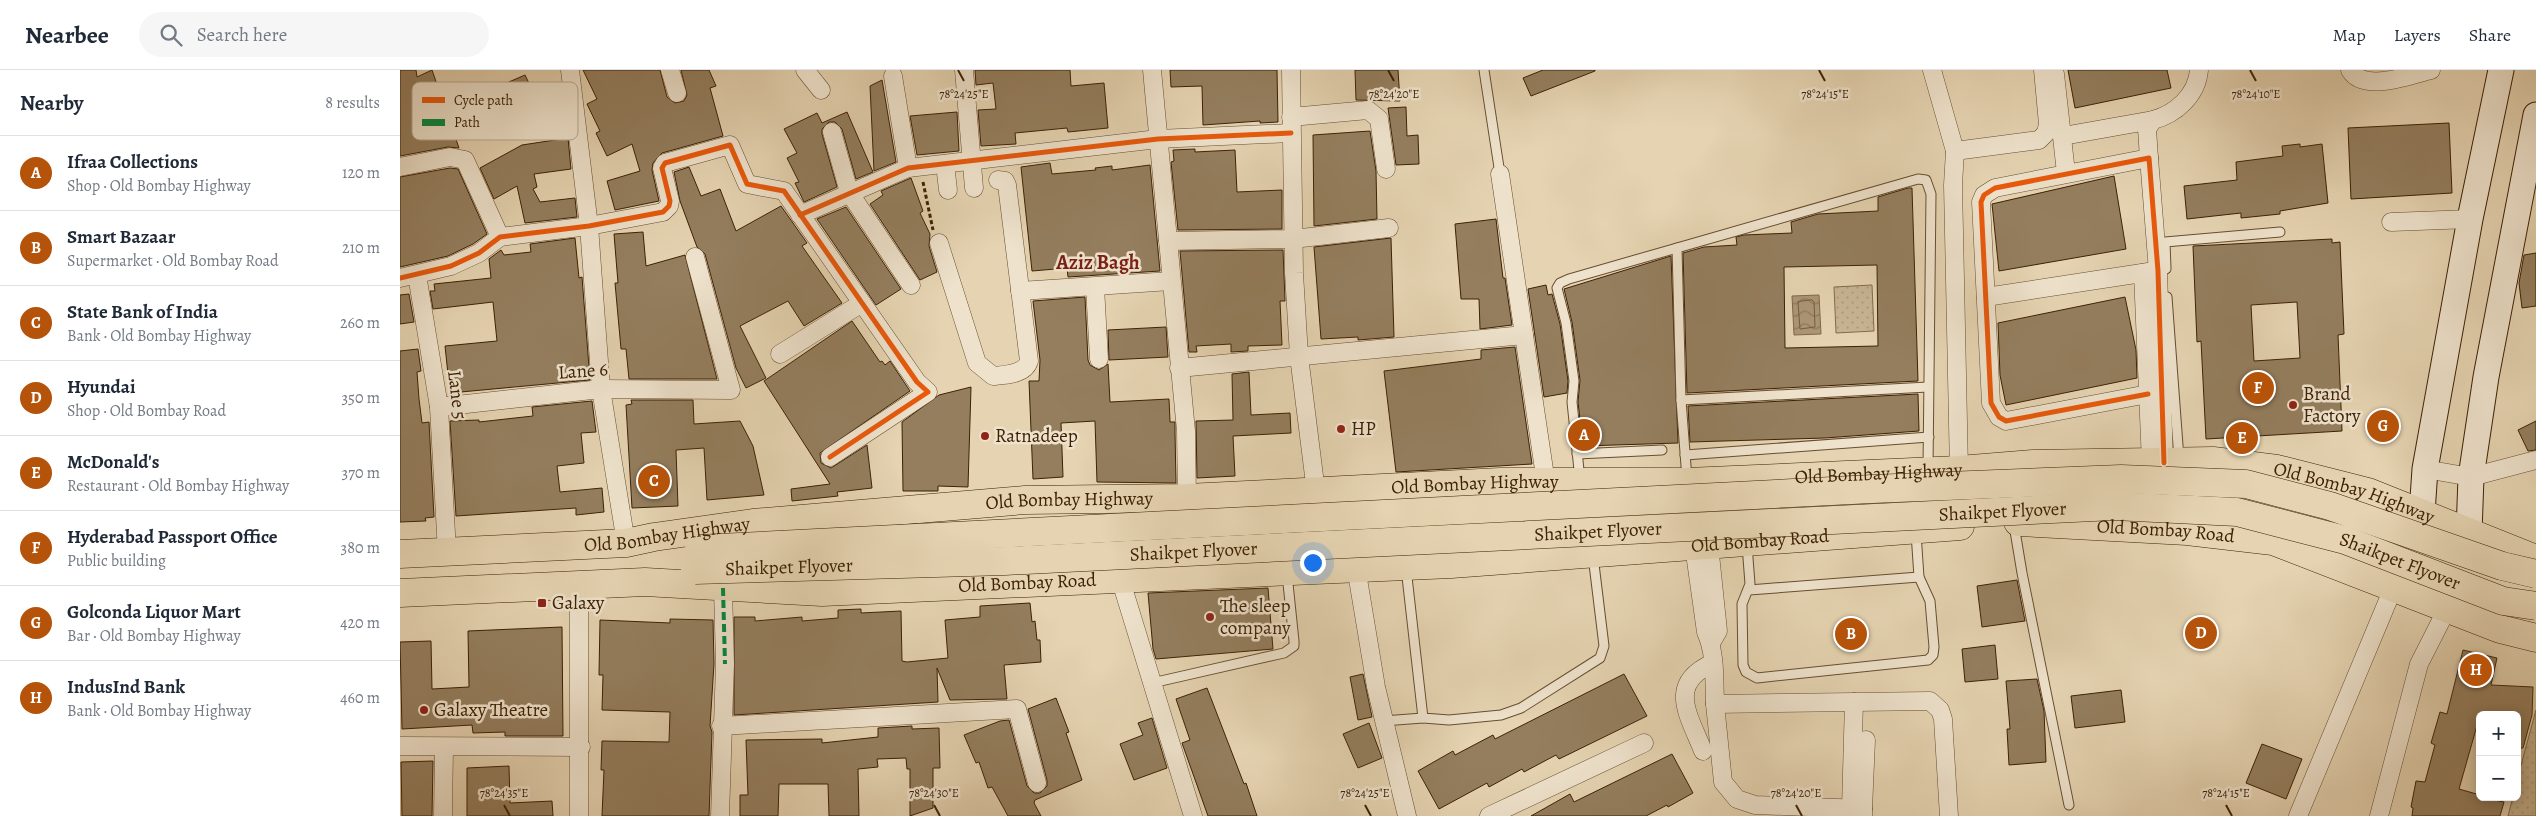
<!DOCTYPE html>
<html lang="en">
<head>
<meta charset="utf-8">
<style>
  :root { --surface:#fff; --page:#f6f6f7; --text:#1f2937; --muted:#747a83; --line:#e0e1e3; --accent:#b45309 }
  body { margin:0; font-family:Alegreya,serif; background:var(--page); color:var(--text) }
  .controls { position:absolute; right:15px; bottom:15px; display:grid; overflow:hidden; border-radius:8px; box-shadow:0 2px 12px #0003 }
  .controls button { width:45px; height:45px; display:grid; place-items:center; padding:0; border:0; border-bottom:1px solid var(--line); background:var(--surface); color:var(--text); font:25px sans-serif }
  .you { position:absolute; left:912px; top:492px; width:18px; height:18px; margin:-12px; border:4px solid #fff; border-radius:50%; background:#1a73e8; box-shadow:0 0 0 8px #1a73e833 }
  .badge { display:grid; place-items:center; width:32px; height:32px; border-radius:50%; background:var(--accent); color:#fff; font-size:16px; font-weight:700 }
  .pin { position:absolute; translate:-50% -50%; border:2px solid #fff; box-shadow:0 1px 5px #0006 }
  .list { margin:0; padding:0; list-style:none }
  h2 { display:flex; justify-content:space-between; align-items:center; height:65px; margin:0; padding:0 20px; font-size:21px }
  h2 small { font-size:16px; font-weight:400; color:var(--muted) }
  .list li { display:grid; grid-template-columns:32px 1fr auto; gap:15px; align-items:center; box-sizing:border-box; height:75px; padding:0 20px; border-top:1px solid var(--line) }
  .list b { display:block; font-size:19px; white-space:nowrap }
  .list p { margin:0; font-size:16px; white-space:nowrap; color:var(--muted) }
  .list em { font-size:16px; font-style:normal; color:var(--muted) }
  .icon { flex:none; width:28px; height:28px; fill:none; stroke:currentColor; stroke-width:2; stroke-linecap:round; stroke-linejoin:round }
  .map { position:relative; flex:none; width:2136px; height:746px; overflow:hidden }
  header { display:flex; align-items:center; gap:30px; box-sizing:border-box; height:70px; padding:0 25px; background:var(--surface); border-bottom:1px solid var(--line) }
  header strong { font-size:24px }
  nav { display:flex; gap:28px; margin-inline-start:auto; font-size:18px }
  .search { width:350px; height:45px; background:var(--page); display:flex; align-items:center; gap:12px; box-sizing:border-box; padding:0 18px; border-radius:28px; color:var(--muted); font-size:19px }
  main { display:flex }
  aside { flex:1; background:var(--surface) }
  .map>svg:first-child { display:block }
  .park { fill:url(#park-dots); stroke:#826b4c }
  .water { fill:url(#water-waves); stroke:#806748 }
  .lines { fill:none; stroke-linecap:round; stroke-linejoin:round }
  .shore { stroke:#745c3d; stroke-width:1 }
  .building { fill:#947e5e; stroke:#3d2104; fill-rule:evenodd }
  .lane-casing { stroke:#674e2f; stroke-width:11 }
  .street-casing { stroke:#674e2f; stroke-width:19 }
  .secondary-casing { stroke:#3d2104; stroke-width:27 }
  .primary-casing { stroke:#3d2104; stroke-width:29 }
  .path { stroke:#3d2104; stroke-width:3; stroke-dasharray:4 2.5; stroke-linecap:butt }
  .lane { stroke:#eee2cc; stroke-width:9 }
  .street { stroke:#eee2cc; stroke-width:18 }
  .secondary { stroke:#eee2cc; stroke-width:25 }
  .primary { stroke:#e5d3b1; stroke-width:28 }
  .primary-bridge-casing { stroke:#3d2104; stroke-width:29; stroke-linecap:butt }
  .primary-bridge { stroke:#e5d3b1; stroke-width:28 }
  .quiet { stroke:#00873e; stroke-width:4; stroke-dasharray:8 4; stroke-linecap:butt }
  .cycleway-casing { stroke:#eee2cc; stroke-width:8 }
  .cycleway { stroke:#e8590c; stroke-width:5 }
  .ticks { fill:none; stroke:#3d2104; stroke-width:2 }
  .poi-dot { fill:#8f2418; stroke:#eee2cc; stroke-width:2 }
  .labels { text-anchor:middle; dominant-baseline:central; stroke-width:5; stroke-linejoin:round; paint-order:stroke }
  .street-label { font-size:19px; fill:#3d2104; stroke:#eee2cc }
  .poi-label { font-size:19px; fill:#3d2104; stroke:#eee2cc; text-anchor:start }
  .neighbourhood-label { font-size:20px; font-weight:bold; fill:#7a1f14; stroke:#eee2cc }
  .key { fill:#eee2cc; stroke:#b9a890; stroke-width:1 }
  .key-label { font-size:14px; fill:#3d2104 }
  .ticks-label { font-size:12px; text-anchor:middle; fill:#3d2104; stroke:#eee2cc; stroke-width:5; stroke-linejoin:round; paint-order:stroke }
</style>
</head>
<body>
<header>
<strong>Nearbee</strong>
<div class="search"><svg class="icon" aria-label="search" viewBox="0 0 24 24"><circle cx="10" cy="10" r="6"/><path d="M15 15l6 6"/></svg>Search here</div>
<nav><a>Map</a><a>Layers</a><a>Share</a></nav>
</header>
<main>
<aside>
<h2>Nearby<small>8 results</small></h2>
<ul class="list">
<li><span class="badge">A</span><div><b>Ifraa Collections</b><p>Shop · Old Bombay Highway</p></div><em>120 m</em></li>
<li><span class="badge">B</span><div><b>Smart Bazaar</b><p>Supermarket · Old Bombay Road</p></div><em>210 m</em></li>
<li><span class="badge">C</span><div><b>State Bank of India</b><p>Bank · Old Bombay Highway</p></div><em>260 m</em></li>
<li><span class="badge">D</span><div><b>Hyundai</b><p>Shop · Old Bombay Road</p></div><em>350 m</em></li>
<li><span class="badge">E</span><div><b>McDonald's</b><p>Restaurant · Old Bombay Highway</p></div><em>370 m</em></li>
<li><span class="badge">F</span><div><b>Hyderabad Passport Office</b><p>Public building</p></div><em>380 m</em></li>
<li><span class="badge">G</span><div><b>Golconda Liquor Mart</b><p>Bar · Old Bombay Highway</p></div><em>420 m</em></li>
<li><span class="badge">H</span><div><b>IndusInd Bank</b><p>Bank · Old Bombay Highway</p></div><em>460 m</em></li>
</ul>
</aside>
<div class="map">
<svg width="2136" height="746" viewBox="0 0 2136 746">
  <defs>
    <pattern id="park-dots" width="8" height="8" patternUnits="userSpaceOnUse" patternTransform="scale(1.25)"><rect width="8" height="8" fill="#c8b594"/><path d="M2 2h.1M6 6h.1" fill="none" stroke="#ad9b7e" stroke-width="1.8" stroke-linecap="round"/></pattern>
    <pattern id="water-waves" width="16" height="10" patternUnits="userSpaceOnUse" patternTransform="scale(1.25)"><rect width="16" height="10" fill="#ac9676"/><path d="M0 5q4-4 8 0t8 0" fill="none" stroke="#8d7a5f"/></pattern>
  </defs>
  <rect width="100%" height="100%" fill="#e5d3b1"/>
  <filter id="stains"><feTurbulence type="fractalNoise" baseFrequency=".004" numOctaves="4"/><feColorMatrix values="0 0 0 0 .2 0 0 0 0 .09 0 0 0 0 .02 0 0 0 .5 -.17"/></filter>
  <radialGradient id="worn" r=".72"><stop offset=".6" stop-color="#630" stop-opacity="0"/><stop offset="1" stop-color="#630" stop-opacity=".3"/></radialGradient>
  <g class="park">
    <polygon points="1472,215 1474,261 1436,263 1434,217"/>
    <polygon points="2136,640 2136,746 2108,746 2113,727 2117,727 2117,710"/>
  </g>
  <polygon class="water" points="1419,225 1421,264 1394,265 1392,226"/>
  <g class="lines">
    <polygon class="shore" points="1412,230 1414,232 1415,257 1400,259 1398,232"/>
  </g>
  <g class="building">
    <polygon points="0,0 16,0 17,7 32,0 59,78 48,77 0,86"/>
    <polygon points="183,0 260,0 267,27 275,33 284,31 287,25 281,0 309,0 316,16 310,18 323,66 262,83 253,93 252,100 259,131 215,140 207,111 240,101 232,74 207,86 196,63 200,61 187,34 197,29"/>
    <polygon points="575,0 670,0 671,16 704,13 708,58 668,62 667,58 615,63 616,74 581,76 578,40 596,39 593,13 576,15"/>
    <polygon points="770,0 877,0 878,52 860,53 860,51 803,55 802,16 771,17"/>
    <polygon points="955,0 998,0 1000,31 956,30"/>
    <polygon points="1143,0 1195,0 1195,1 1131,26 1123,8"/>
    <polygon points="1668,0 1767,0 1771,18 1675,38"/>
    <polygon points="125,5 140,36 84,61 76,43 101,31 95,18"/>
    <polygon points="482,10 496,92 474,101 470,16"/>
    <polygon points="1006,37 1007,66 1018,65 1019,94 996,95 988,38"/>
    <polygon points="447,42 473,102 456,109 442,59 435,52 429,52 422,59 422,64 437,117 404,132 395,113 399,112 387,88 397,83 384,59 417,43 422,53"/>
    <polygon points="557,42 559,81 517,85 510,46"/>
    <polygon points="2049,53 2052,123 1951,129 1948,58"/>
    <polygon points="970,61 976,101 977,149 914,156 913,65"/>
    <polygon points="168,68 171,99 134,104 137,117 133,119 140,132 175,128 177,147 125,153 117,116 94,129 80,98 122,75"/>
    <polygon points="1900,74 1900,77 1922,74 1928,133 1880,141 1880,144 1841,148 1841,143 1787,149 1784,116 1837,110 1836,92 1883,86 1882,76"/>
    <polygon points="795,79 795,82 835,80 837,122 882,120 882,159 778,160 771,92 774,91 773,80"/>
    <polygon points="650,93 652,104 696,100 695,98 712,96 712,100 750,95 760,201 668,207 667,198 632,201 621,97"/>
    <polygon points="289,97 301,126 320,119 336,161 381,136 407,173 402,176 442,233 404,256 388,231 340,256 366,308 346,318 336,298 305,184 297,177 280,131 274,102"/>
    <polygon points="50,98 58,99 87,164 73,174 48,186 0,197 0,107"/>
    <polygon points="1714,106 1726,179 1599,201 1592,134"/>
    <polygon points="511,108 523,141 520,143 530,164 529,176 537,202 520,210 470,134 483,125 481,121"/>
    <path d="M1508,118H1512L1518,311L1287,323L1283,183L1304,177L1337,175L1336,167L1344,165L1392,163L1391,152L1418,144L1478,141V127ZM1477,195L1478,276L1385,278L1384,197Z"/>
    <polygon points="446,137 501,219 476,235 417,149"/>
    <polygon points="1096,149 1103,208 1105,208 1112,255 1080,259 1079,229 1061,229 1055,154"/>
    <polygon points="243,162 246,196 285,185 317,309 229,309 226,279 221,279 215,213 218,213 214,164"/>
    <polygon points="175,168 179,208 182,207 190,310 50,323 45,276 97,271 93,232 33,239 30,221 35,221 34,214 91,208 89,189 101,180 104,185 131,182 130,174"/>
    <polygon points="991,168 994,267 958,270 958,267 921,269 914,177"/>
    <path d="M1932,169V173L1940,172L1944,264L1938,265L1942,361L1806,369L1801,271L1797,272L1793,176ZM1897,232L1900,288L1854,291L1851,235Z"/>
    <polygon points="883,180 885,231 880,231 882,275 848,276 848,281 831,282 831,274 796,276 797,282 789,282 780,181"/>
    <polygon points="2136,183 2136,236 2122,238 2119,213 2124,185"/>
    <polygon points="1271,186 1278,373 1183,376 1178,332 1180,310 1172,252 1164,219"/>
    <polygon points="1146,215 1148,225 1152,224 1160,254 1168,311 1167,323 1144,327 1128,219"/>
    <polygon points="9,224 14,252 0,254 0,225"/>
    <polygon points="685,227 688,290 690,295 699,300 708,294 710,332 769,329 770,352 775,352 775,362 776,413 697,412 695,351 661,353 663,407 633,409 629,311 639,311 640,290 633,231"/>
    <polygon points="1725,227 1736,280 1737,308 1606,335 1600,305 1598,253"/>
    <polygon points="452,251 480,292 482,291 485,295 490,291 510,321 420,383 421,393 431,398 467,375 472,418 437,422 438,426 392,431 391,419 430,414 364,311"/>
    <polygon points="766,257 768,287 709,290 708,260"/>
    <polygon points="1115,277 1132,394 996,402 984,301 1081,289 1081,280"/>
    <polygon points="18,279 21,301 17,302 19,329 22,353 29,352 34,447 25,448 26,451 0,452 0,281"/>
    <polygon points="849,302 851,345 890,343 891,363 833,366 835,406 797,408 796,351 833,350 832,304"/>
    <polygon points="571,317 568,417 538,416 538,421 503,421 502,352 539,325"/>
    <polygon points="1518,324 1519,361 1425,368 1290,372 1288,336"/>
    <polygon points="231,330 293,330 294,354 340,351 353,376 364,425 307,430 304,378 276,380 278,436 232,438 226,335 232,334"/>
    <polygon points="192,331 196,362 181,363 184,393 157,396 160,422 202,418 204,442 176,445 176,438 56,446 50,351 79,350 79,352 133,346 132,337"/>
    <polygon points="2136,351 2136,380 2128,381 2118,360"/>
    <polygon points="1617,510 1625,551 1582,557 1577,516"/>
    <polygon points="868,518 873,579 756,589 753,579 748,523"/>
    <polygon points="630,533 632,552 635,551 637,570 640,570 641,592 604,595 607,629 550,630 537,598 538,632 334,645 334,547 355,547 355,551 402,547 402,551 438,548 438,540 461,539 461,543 501,541 502,591 507,592 548,588 545,550 580,547 580,536"/>
    <polygon points="270,549 313,550 314,594 310,656 312,662 309,746 202,746 204,700 201,700 202,671 269,672 270,642 202,640 203,605 199,605 200,550 270,553"/>
    <polygon points="162,557 163,666 105,666 105,662 73,663 72,655 2,659 0,572 31,571 32,619 69,617 68,561"/>
    <polygon points="1595,575 1598,609 1565,612 1562,579"/>
    <polygon points="2063,580 2097,588 2091,615 2133,617 2132,645 2123,678 2117,678 2117,645 2080,645 2059,719 2080,725 2080,727 2104,732 2100,746 2012,746 2013,738 2011,737 2016,711 2025,712 2035,675 2031,673 2040,642 2047,644"/>
    <polygon points="963,604 972,647 958,650 950,607"/>
    <polygon points="1224,604 1247,646 1159,689 1156,685 1124,702 1122,699 1089,717 1087,713 1039,739 1018,701 1053,681 1055,685 1093,665 1095,669"/>
    <polygon points="1637,609 1644,641 1646,692 1609,695 1607,659 1610,659 1606,611"/>
    <polygon points="807,618 844,714 846,713 857,746 808,746 782,673 790,670 776,629"/>
    <polygon points="1721,620 1725,652 1675,658 1671,626"/>
    <polygon points="656,628 669,662 666,663 682,710 635,730 634,733 641,746 608,746 592,717 588,718 579,692 576,693 564,665 600,651 609,650 627,716 634,723 640,723 647,716 647,710 628,639"/>
    <polygon points="752,648 767,698 734,710 720,674 743,665 738,653"/>
    <polygon points="969,653 982,688 958,698 943,664"/>
    <polygon points="512,656 512,659 539,658 540,698 533,698 533,738 510,746 510,699 507,699 506,688 477,689 478,697 458,699 459,746 429,746 428,714 379,714 378,746 340,746 340,725 348,725 346,670 422,669 422,673 478,667 478,658"/>
    <polygon points="1862,674 1902,689 1886,729 1846,713"/>
    <polygon points="1272,684 1293,723 1268,737 1267,735 1246,746 1131,746 1170,724 1174,732"/>
    <polygon points="33,691 32,746 2,746 1,692"/>
    <polygon points="109,696 110,733 152,731 153,746 67,746 67,698"/>
  </g>
  <g class="lines">
    <g class="lane-casing">
      <g id="lane">
        <polyline points="1084,0 1100,104"/>
        <polyline points="1766,199 1765,172 1880,162"/>
        <polyline points="1767,227 1779,389"/>
        <polyline points="1281,330 1528,317"/>
        <polyline points="1177,384 1262,380"/>
        <polyline points="1285,385 1529,367"/>
        <polyline points="1287,409 1281,330 1277,178 1518,109 1526,110 1531,124 1528,398"/>
        <polyline points="1180,410 1172,332 1174,311 1166,253 1157,218 1160,213 1169,209 1277,178"/>
        <polyline points="1614,455 1622,503 1669,735"/>
        <polyline points="1347,475 1350,514 1342,534 1343,595 1346,602 1357,608 1528,590 1533,585 1534,577 1530,531 1519,507 1516,463"/>
        <polyline points="1006,498 1023,648 1049,650 1101,645 1121,638 1200,588 1204,576 1193,486"/>
        <polyline points="1349,520 1519,507"/>
        <polyline points="752,613 884,583 894,576 894,571 887,504"/>
        <polyline points="983,651 1023,648"/>
      </g>
    </g>
    <g class="street-casing">
      <g id="street">
        <polyline points="170,0 189,156 201,319 226,473"/>
        <polyline points="270,0 277,23"/>
        <polyline points="405,0 421,20"/>
        <polyline points="564,0 574,118"/>
        <polyline points="752,0 786,361 787,428"/>
        <polyline points="891,0 894,203 899,286 916,422"/>
        <polyline points="1532,0 1555,81 1553,115 1559,400"/>
        <path d="M1950,0C1964,23 2010,5 2031,0"/>
        <polyline points="1655,4 1666,103"/>
        <polyline points="493,6 508,98"/>
        <polyline points="891,47 968,40 979,49 986,99"/>
        <polyline points="432,62 449,122 511,215"/>
        <polyline points="1663,66 1753,50"/>
        <polyline points="1555,81 1639,70 1646,63 1648,54 1643,0"/>
        <path d="M1749,88L1747,59L1753,50C1776,44 1797,25 1799,0"/>
        <polyline points="545,94 548,120"/>
        <polyline points="0,97 50,87 65,90 100,167"/>
        <polyline points="1100,104 1146,413"/>
        <polyline points="400,145 508,98 758,69 891,63"/>
        <polyline points="1991,152 2070,149"/>
        <polyline points="768,171 893,169 989,158"/>
        <path d="M539,173L577,293L593,306C604,305 625,305 629,291L607,115L605,111L598,110"/>
        <polyline points="1743,203 1751,393"/>
        <polyline points="17,205 39,337 47,482"/>
        <polyline points="0,208 51,196 79,183 100,167 189,156 263,142 269,136 270,131 262,98 265,93 330,75 347,114 384,121 517,312 528,322 430,387"/>
        <polyline points="695,217 699,289"/>
        <polyline points="620,221 771,211"/>
        <polyline points="1586,227 1755,201"/>
        <polyline points="380,284 462,233"/>
        <polyline points="779,298 1124,265"/>
        <polyline points="1748,324 1606,351 1599,347 1591,333 1581,132 1584,125 1595,118 1749,88 1758,201 1764,393"/>
        <polyline points="39,337 201,319 331,320 295,187"/>
        <polyline points="2025,399 2071,407 2136,390"/>
        <polyline points="1309,475 1318,561 1311,573"/>
        <path d="M1294,476L1306,562C1316,584 1314,610 1315,634L1530,631L1540,640L1543,649L1549,746"/>
        <polyline points="956,497 976,617 1007,746"/>
        <polyline points="720,508 793,746"/>
        <polyline points="179,516 179,746"/>
        <polyline points="1315,634 1323,712 1337,729 1355,735 1463,739 1463,746"/>
        <polyline points="321,656 617,639 637,713"/>
        <polyline points="0,676 181,677"/>
        <path d="M1303,681C1289,645 1266,614 1313,593"/>
        <polyline points="1451,738 1454,632"/>
        <polyline points="1463,739 1466,670"/>
        <polyline points="43,746 44,677"/>
        <polyline points="320,746 325,594 323,518"/>
        <polyline points="1089,746 1244,673"/>
        <polyline points="1898,746 1994,516"/>
        <polyline points="1979,746 2019,594 2048,537"/>
      </g>
    </g>
    <g class="secondary-casing">
      <g id="secondary">
        <polyline points="2022,443 2025,399 2070,149 2101,0"/>
        <polyline points="2069,463 2071,407 2086,307 2136,45"/>
      </g>
    </g>
    <g class="primary-casing">
      <g id="primary">
        <path id="s1" d="M1618,452L1787,461L1873,471L2100,559L2136,568"/>
        <path id="s2" d="M0,484L226,473L254,467L353,453L625,430L787,428L1100,412H1287L1559,400L1633,394L1813,391L1877,399L1968,422L2136,489"/>
        <path id="s3" d="M0,523L245,512L422,522L1051,494L1560,456"/>
      </g>
    </g>
    <polyline class="path" points="523,112 533,160"/>
    <use href="#lane" class="lane"/>
    <use href="#street" class="street"/>
    <use href="#secondary" class="secondary"/>
    <use href="#primary" class="primary"/>
    <g class="primary-bridge-casing">
      <g id="primary-bridge">
        <polyline points="299,479 1472,419 1721,409 1846,414 1930,436 2102,496 2136,504"/>
        <path id="s4" d="M295,500L605,491L1714,436L1837,442L1945,470L2103,531L2136,536"/>
      </g>
    </g>
    <use href="#primary-bridge" class="primary-bridge"/>
    <polyline class="quiet" points="323,518 325,594"/>
    <g class="cycleway-casing">
      <g id="cycleway">
        <polyline points="400,145 508,98 758,69 891,63"/>
        <polyline points="0,208 51,196 79,183 100,167 189,156 263,142 269,136 270,131 262,98 265,93 330,75 347,114 384,121 517,312 528,322 430,387"/>
        <polyline points="1748,324 1606,351 1599,347 1591,333 1581,132 1584,125 1595,118 1749,88 1758,201 1764,393"/>
      </g>
    </g>
    <use href="#cycleway" class="cycleway"/>
  </g>
  <path class="ticks" d="M558,0L564,11M988,0L994,11M1419,0L1425,11M1850,0L1856,11M104,735L110,746M534,735L540,746M965,735L971,746M1396,735L1402,746M1826,735L1832,746"/>
  <g class="poi-dot">
    <circle cx="1893" cy="335" r="5"/>
    <circle cx="941" cy="359" r="5"/>
    <circle cx="585" cy="366" r="5"/>
    <rect x="137" y="528" width="10" height="10" rx="2.5"/>
    <circle cx="810" cy="547" r="5"/>
    <circle cx="24" cy="640" r="5"/>
  </g>
  <g class="labels">
    <g class="street-label">
      <text transform="translate(183 301) rotate(-4)">Lane 6</text>
      <text transform="translate(57 325) rotate(83)">Lane 5</text>
      <text stroke="none"><textPath href="#s2" startOffset="1482">Old Bombay Highway</textPath></text>
      <text stroke="none"><textPath href="#s2" startOffset="1078">Old Bombay Highway</textPath></text>
      <text stroke="none"><textPath href="#s2" startOffset="1962">Old Bombay Highway</textPath></text>
      <text stroke="none"><textPath href="#s2" startOffset="672">Old Bombay Highway</textPath></text>
      <text stroke="none"><textPath href="#s4" startOffset="1309">Shaikpet Flyover</textPath></text>
      <text stroke="none"><textPath href="#s1" startOffset="148">Old Bombay Road</textPath></text>
      <text stroke="none"><textPath href="#s4" startOffset="904">Shaikpet Flyover</textPath></text>
      <text stroke="none"><textPath href="#s2" startOffset="268">Old Bombay Highway</textPath></text>
      <text stroke="none"><textPath href="#s3" startOffset="1362">Old Bombay Road</textPath></text>
      <text stroke="none"><textPath href="#s4" startOffset="499">Shaikpet Flyover</textPath></text>
      <text stroke="none"><textPath href="#s4" startOffset="1714">Shaikpet Flyover</textPath></text>
      <text stroke="none"><textPath href="#s4" startOffset="94">Shaikpet Flyover</textPath></text>
      <text stroke="none"><textPath href="#s3" startOffset="628">Old Bombay Road</textPath></text>
    </g>
    <g class="poi-label">
      <text x="1903" y="324">Brand<tspan x="1903" dy="22">Factory</tspan></text>
      <text x="951" y="359">HP</text>
      <text x="595" y="366">Ratnadeep</text>
      <text x="152" y="533">Galaxy</text>
      <text x="820" y="536">The sleep<tspan x="820" dy="22">company</tspan></text>
      <text x="34" y="640">Galaxy Theatre</text>
    </g>
    <g class="neighbourhood-label">
      <text x="698" y="192">Aziz Bagh</text>
    </g>
  </g>
  <rect x="12" y="12" width="166" height="58" rx="8" class="key"/>
  <rect x="22" y="27" width="23" height="6" fill="#e8590c"/>
  <rect x="22" y="49" width="23" height="7" fill="#00873e"/>
  <g class="key-label">
    <text x="54" y="35">Cycle path</text>
    <text x="54" y="57">Path</text>
  </g>
  <g class="ticks-label">
    <text x="564" y="28">78°24'25"E</text>
    <text x="994" y="28">78°24'20"E</text>
    <text x="1425" y="28">78°24'15"E</text>
    <text x="1856" y="28">78°24'10"E</text>
    <text x="104" y="727">78°24'35"E</text>
    <text x="534" y="727">78°24'30"E</text>
    <text x="965" y="727">78°24'25"E</text>
    <text x="1396" y="727">78°24'20"E</text>
    <text x="1826" y="727">78°24'15"E</text>
  </g>
  <rect width="100%" height="100%" filter="url(#stains)"/>
  <rect width="100%" height="100%" fill="url(#worn)"/>
</svg>
<div class="controls">
<button>+</button>
<button>−</button>
</div>
<div class="you"></div>
<div class="pin badge" style="left:1184px;top:365px">A</div>
<div class="pin badge" style="left:1451px;top:564px">B</div>
<div class="pin badge" style="left:254px;top:411px">C</div>
<div class="pin badge" style="left:1801px;top:563px">D</div>
<div class="pin badge" style="left:1842px;top:368px">E</div>
<div class="pin badge" style="left:1858px;top:318px">F</div>
<div class="pin badge" style="left:1983px;top:356px">G</div>
<div class="pin badge" style="left:2076px;top:600px">H</div>
</div>
</main>
</body>
</html>
